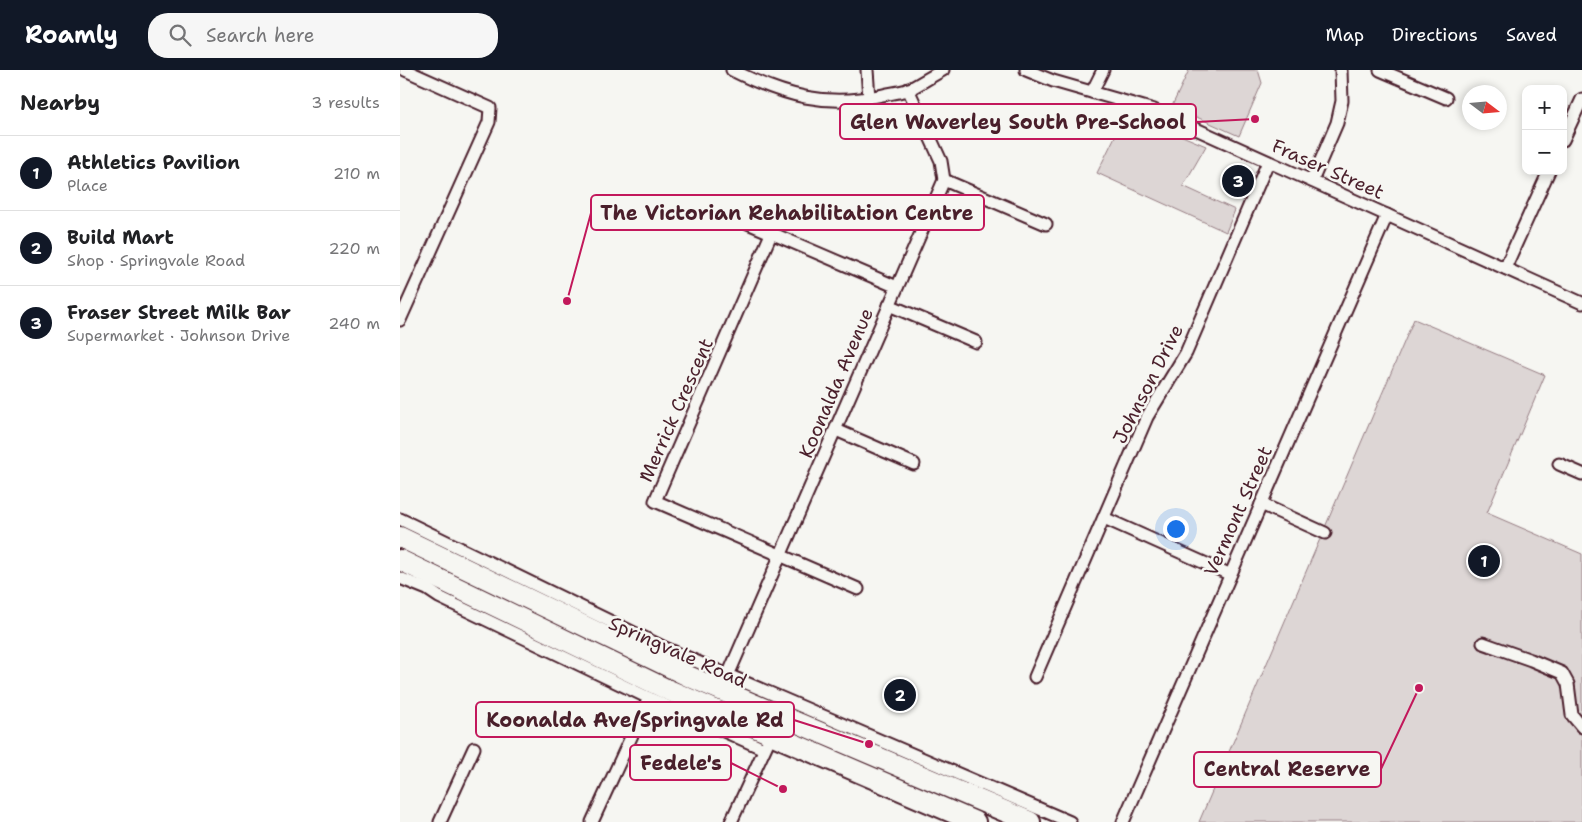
<!DOCTYPE html>
<html lang="en">
<head>
<meta charset="utf-8">
<style>
  :root { --surface:#fff; --page:#f6f6f6; --text:#202124; --muted:#757577; --line:#e0e0e0; --accent:#111827 }
  body { margin:0; font-family:"Shantell Sans",sans-serif; background:var(--page); color:var(--text) }
  .controls { position:absolute; right:15px; top:15px; display:grid; overflow:hidden; border-radius:10px; box-shadow:0 2px 8px #0003 }
  .controls button { width:45px; height:45px; display:grid; place-items:center; padding:0; border:0; border-bottom:1px solid var(--line); background:var(--surface); color:var(--text); font:25px sans-serif }
  .compass { position:absolute; left:1062px; top:15px; width:45px; height:45px; border-radius:50%; background:var(--surface); box-shadow:0 2px 8px #0003; rotate:106deg }
  .you { position:absolute; left:775px; top:458px; width:18px; height:18px; margin:-12px; border:4px solid #fff; border-radius:50%; background:#1a73e8; box-shadow:0 0 0 8px #1a73e833 }
  .badge { display:grid; place-items:center; width:32px; height:32px; border-radius:50%; background:var(--accent); color:#fff; font-size:16px; font-weight:700 }
  .pin { position:absolute; translate:-50% -50%; border:2px solid #fff; box-shadow:0 1px 5px #0006 }
  .list { margin:0; padding:0; list-style:none }
  h2 { display:flex; justify-content:space-between; align-items:center; height:65px; margin:0; padding:0 20px; font-size:21px }
  h2 small { font-size:16px; font-weight:400; color:var(--muted) }
  .list li { display:grid; grid-template-columns:32px 1fr auto; gap:15px; align-items:center; box-sizing:border-box; height:75px; padding:0 20px; border-top:1px solid var(--line) }
  .list b { display:block; font-size:19px; white-space:nowrap }
  .list p { margin:0; font-size:16px; white-space:nowrap; color:var(--muted) }
  .list em { font-size:16px; font-style:normal; color:var(--muted) }
  .icon { flex:none; width:28px; height:28px; fill:none; stroke:currentColor; stroke-width:2; stroke-linecap:round; stroke-linejoin:round }
  .map { position:relative; flex:none; width:1182px; height:752px; overflow:hidden }
  header { display:flex; align-items:center; gap:30px; box-sizing:border-box; height:70px; padding:0 25px; background:var(--accent); color:#fff }
  header strong { font-size:24px }
  nav { display:flex; gap:28px; margin-inline-start:auto; font-size:18px }
  .search { width:350px; height:45px; background:var(--page); display:flex; align-items:center; gap:12px; box-sizing:border-box; padding:0 18px; border-radius:20px; color:var(--muted); font-size:19px }
  main { display:flex }
  aside { flex:1; background:var(--surface) }
  .map>svg:first-child { display:block }
  .green { fill:#ddd6d5; stroke:#947a80 }
  .lines { fill:none; stroke-linecap:round; stroke-linejoin:round }
  .street-casing { stroke:#4a1f2b; stroke-width:15 }
  .highway-casing { stroke:#4a1f2b; stroke-width:24 }
  .street { stroke:#f6f6f2; stroke-width:11 }
  .highway { stroke:#f6f6f2; stroke-width:20 }
  .labels { text-anchor:middle; dominant-baseline:central; stroke-width:5; stroke-linejoin:round; paint-order:stroke }
  .street-label { font-size:19px; fill:#4a1f2b; stroke:#f6f6f2 }
  .leader { fill:none; stroke:#c2185b; stroke-width:2 }
  .callout-dot { fill:#c2185b; stroke:#f6f6f2; stroke-width:2 }
  .callout { fill:#f6f6f2; stroke:#c2185b; stroke-width:2 }
  .callout-label { font-size:20px; text-anchor:middle; font-weight:bold; fill:#4a1f2b }
</style>
</head>
<body>
<header>
<strong>Roamly</strong>
<div class="search"><svg class="icon" aria-label="search" viewBox="0 0 24 24"><circle cx="10" cy="10" r="6"/><path d="M15 15l6 6"/></svg>Search here</div>
<nav><a>Map</a><a>Directions</a><a>Saved</a></nav>
</header>
<main>
<aside>
<h2>Nearby<small>3 results</small></h2>
<ul class="list">
<li><span class="badge">1</span><div><b>Athletics Pavilion</b><p>Place</p></div><em>210 m</em></li>
<li><span class="badge">2</span><div><b>Build Mart</b><p>Shop · Springvale Road</p></div><em>220 m</em></li>
<li><span class="badge">3</span><div><b>Fraser Street Milk Bar</b><p>Supermarket · Johnson Drive</p></div><em>240 m</em></li>
</ul>
</aside>
<div class="map">
<svg width="1182" height="752" viewBox="0 0 1182 752">
  <rect width="100%" height="100%" fill="#f6f6f2"/>
  <filter id="ink" filterUnits="userSpaceOnUse"><feTurbulence type="fractalNoise" baseFrequency=".02" numOctaves="2"/><feDisplacementMap in="SourceGraphic" scale="10" xChannelSelector="R" yChannelSelector="G"/><feConvolveMatrix kernelMatrix="1 2 1 2 8 2 1 2 1" color-interpolation-filters="sRGB"/></filter>
  <g filter="url(#ink)">
    <g class="green">
      <polygon points="789,0 858,0 862,13 839,66 772,36"/>
      <polygon points="726,44 747,51 806,76 783,116 835,140 826,162 697,103"/>
      <polygon points="1014,249 1145,305 1087,443 1182,484 1182,752 799,752"/>
    </g>
    <g class="lines">
      <g class="street-casing">
        <g id="street">
          <path d="M332,0C384,26 426,38 483,25C492,23 502,22 510,19C521,13 532,6 543,0"/>
          <polyline points="467,0 469,28"/>
          <polyline points="626,0 653,11 754,40 1182,233"/>
          <polyline points="980,0 1046,28"/>
          <polyline points="692,22 703,0"/>
          <polyline points="1163,70 1182,29"/>
          <polyline points="544,110 646,154"/>
          <polyline points="912,111 937,53 942,31 941,0"/>
          <polyline points="308,136 497,217"/>
          <polyline points="371,164 255,431 458,519"/>
          <polyline points="1105,198 1149,101"/>
          <polyline points="489,235 576,272"/>
          <polyline points="0,250 89,52 90,38 5,0"/>
          <polyline points="436,360 514,394"/>
          <polyline points="1159,394 1182,404"/>
          <polyline points="861,434 925,463"/>
          <polyline points="704,448 829,504"/>
          <polyline points="0,449 265,578 670,752"/>
          <polyline points="0,508 27,519 39,527 249,628 364,679"/>
          <polyline points="1083,573 1131,590 1162,603 1168,614 1172,645 1182,657"/>
          <polyline points="635,607 747,347 786,283 868,92"/>
          <polyline points="326,610 544,110 541,91 508,19"/>
          <polyline points="40,752 74,678"/>
          <polyline points="192,752 249,628"/>
          <polyline points="331,752 367,674"/>
          <polyline points="723,752 987,145"/>
        </g>
      </g>
      <g class="highway-casing">
        <g id="highway">
          <polyline points="0,467 288,606 630,752"/>
          <polyline points="0,490 264,618 575,752"/>
        </g>
      </g>
      <use href="#street" class="street"/>
      <use href="#highway" class="highway"/>
    </g>
  </g>
  <g class="labels">
    <g class="street-label">
      <text transform="translate(928 99) rotate(24)">Fraser Street</text>
      <text transform="translate(436 313) rotate(-67)">Koonalda Avenue</text>
      <text transform="translate(748 314) rotate(-63)">Johnson Drive</text>
      <text transform="translate(276 340) rotate(-66)">Merrick Crescent</text>
      <text transform="translate(838 441) rotate(-66)">Vermont Street</text>
      <text transform="translate(278 582) rotate(24)">Springvale Road</text>
    </g>
  </g>
  <path class="leader" d="M855 49L796 52M167 231L191 143M469 674L394 650M383 719L331 693M1019 618L981 699"/>
  <g class="callout-dot">
    <circle cx="855" cy="49" r="5"/>
    <circle cx="167" cy="231" r="5"/>
    <circle cx="469" cy="674" r="5"/>
    <circle cx="383" cy="719" r="5"/>
    <circle cx="1019" cy="618" r="5"/>
  </g>
  <g class="callout">
    <rect x="440" y="34" width="356" height="35" rx="5"/>
    <rect x="191" y="125" width="393" height="35" rx="5"/>
    <rect x="76" y="632" width="318" height="35" rx="5"/>
    <rect x="230" y="675" width="101" height="35" rx="5"/>
    <rect x="794" y="682" width="187" height="35" rx="5"/>
  </g>
  <g class="callout-label">
    <text x="618" y="59">Glen Waverley South Pre-School</text>
    <text x="387" y="150">The Victorian Rehabilitation Centre</text>
    <text x="235" y="657">Koonalda Ave/Springvale Rd</text>
    <text x="281" y="700">Fedele's</text>
    <text x="887" y="706">Central Reserve</text>
  </g>
</svg>
<div class="controls">
<button>+</button>
<button>−</button>
</div>
<svg class="compass" viewBox="-18 -18 36 36"><path d="M0-13l5 13h-10z" fill="#e53935"/><path d="M0 13l5-13h-10z" fill="#757577"/></svg>
<div class="you"></div>
<div class="pin badge" style="left:1084px;top:491px">1</div>
<div class="pin badge" style="left:500px;top:625px">2</div>
<div class="pin badge" style="left:838px;top:111px">3</div>
</div>
</main>
</body>
</html>
